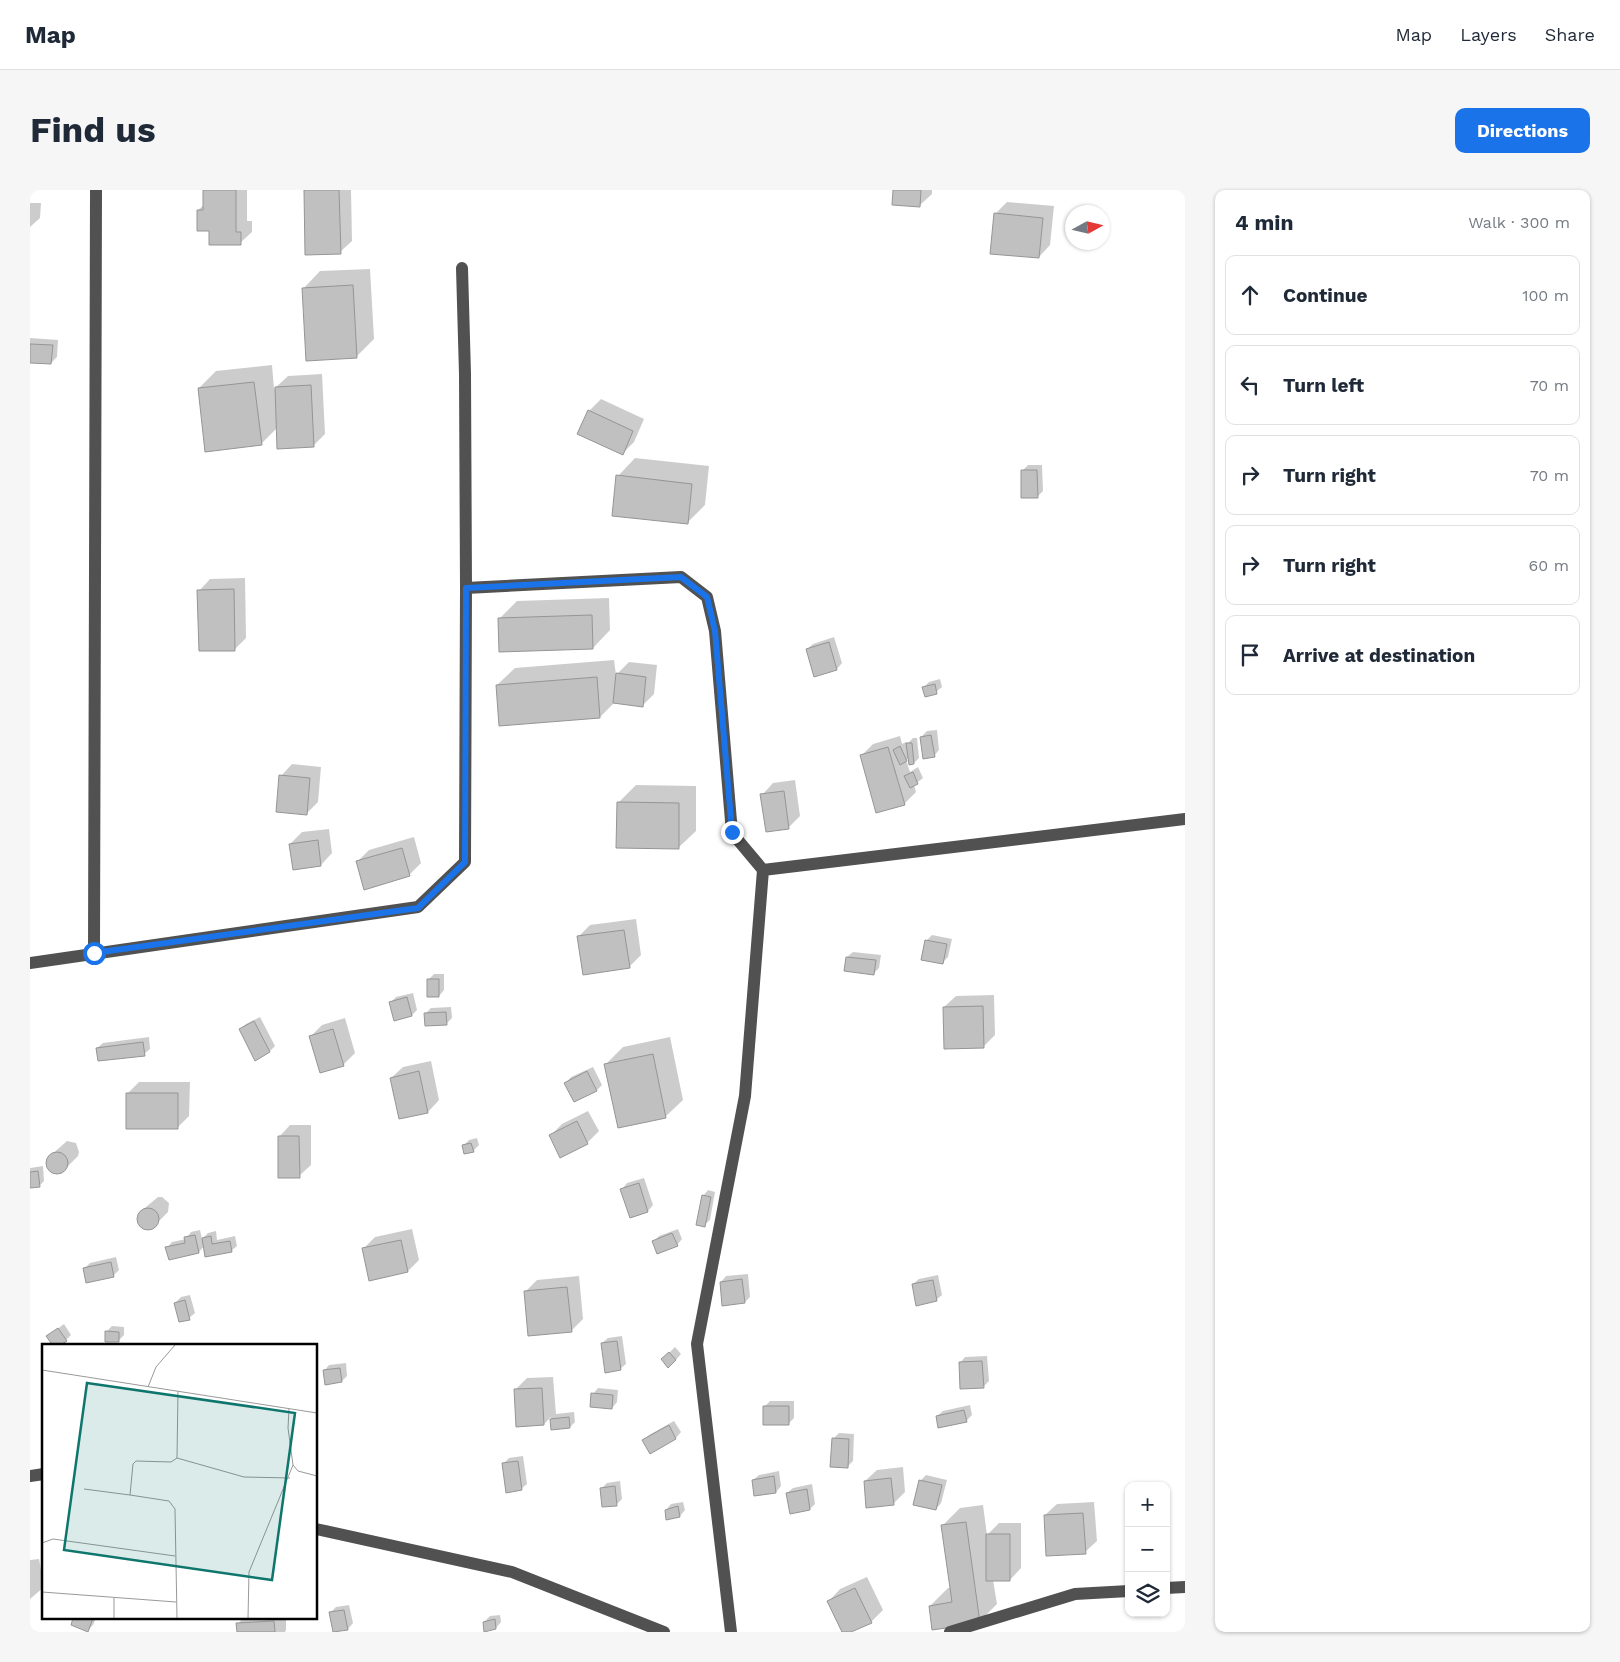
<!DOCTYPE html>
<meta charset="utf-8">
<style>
:root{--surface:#fff;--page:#f6f6f7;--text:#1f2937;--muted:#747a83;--line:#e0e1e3;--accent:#1a73e8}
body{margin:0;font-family:"Work Sans",sans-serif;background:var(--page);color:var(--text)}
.controls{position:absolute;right:15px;bottom:15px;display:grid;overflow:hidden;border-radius:10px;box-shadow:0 1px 4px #0004}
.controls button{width:45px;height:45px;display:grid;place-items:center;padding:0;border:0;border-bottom:1px solid var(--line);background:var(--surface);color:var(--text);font:25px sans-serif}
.compass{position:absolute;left:1035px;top:15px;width:45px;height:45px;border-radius:50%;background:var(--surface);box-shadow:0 1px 4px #0004;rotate:82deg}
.stop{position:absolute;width:15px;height:15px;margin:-11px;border:4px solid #1a73e8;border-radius:50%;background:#fff}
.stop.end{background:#1a73e8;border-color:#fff;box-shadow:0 1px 5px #0008}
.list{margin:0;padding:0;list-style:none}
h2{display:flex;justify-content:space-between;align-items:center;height:65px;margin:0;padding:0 20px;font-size:21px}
h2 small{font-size:16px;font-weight:400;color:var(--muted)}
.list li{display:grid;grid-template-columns:32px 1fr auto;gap:15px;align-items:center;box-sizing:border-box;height:80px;margin:0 10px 10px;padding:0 10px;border:1px solid var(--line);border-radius:10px}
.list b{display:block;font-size:19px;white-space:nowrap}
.list em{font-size:16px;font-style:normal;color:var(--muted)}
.icon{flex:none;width:28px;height:28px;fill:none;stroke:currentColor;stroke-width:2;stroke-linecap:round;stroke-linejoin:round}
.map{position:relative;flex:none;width:1155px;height:1442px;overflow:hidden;border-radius:10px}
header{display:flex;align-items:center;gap:30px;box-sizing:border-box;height:70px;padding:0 25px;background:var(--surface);border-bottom:1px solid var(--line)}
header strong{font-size:24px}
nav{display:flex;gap:28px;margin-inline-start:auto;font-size:18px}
.intro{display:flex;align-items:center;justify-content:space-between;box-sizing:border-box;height:120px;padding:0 30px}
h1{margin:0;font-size:35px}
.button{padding:12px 22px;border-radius:10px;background:var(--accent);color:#fff;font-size:18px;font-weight:700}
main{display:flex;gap:30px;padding:0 30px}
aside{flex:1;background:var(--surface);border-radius:10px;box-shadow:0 1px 4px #0004}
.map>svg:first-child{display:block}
.shadow{fill:#0003}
.building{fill:#c0c0c0;stroke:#959595}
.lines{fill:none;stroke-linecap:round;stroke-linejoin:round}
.minor{stroke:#515151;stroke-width:12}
.route{stroke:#1a73e8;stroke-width:6}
.inset-road{fill:none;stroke:#999;stroke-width:1}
.view{fill:#0f766e;fill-opacity:0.15;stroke:#0f766e;stroke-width:2.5}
.inset-edge{fill:none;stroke:#000;stroke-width:2.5}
</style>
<header>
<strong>Map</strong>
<nav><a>Map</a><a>Layers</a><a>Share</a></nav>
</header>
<div class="intro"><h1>Find us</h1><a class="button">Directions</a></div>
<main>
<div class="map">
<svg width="1155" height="1442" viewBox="0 0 1155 1442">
<rect width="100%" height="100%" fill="#fff"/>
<path class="shadow" d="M175,0H217V31H222V42L210,53L181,40L168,20L174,15Z
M275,0H321L322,51L310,62Z
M864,0H902V4L890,15Z
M977,12L1024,16L1020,55L1009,67L965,24Z
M0,13H11L10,28L0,37Z
M340,79L344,149L326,167L273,99L290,81Z
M0,148L28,150L27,167L21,173L0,171Z
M242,175L244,199L258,186L292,184L295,244L283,256L248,237L231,254L169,198L186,181Z
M571,209L614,229L604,252L593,263L559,221Z
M605,268L679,276L675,315L657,333L588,286Z
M998,275H1012L1013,301L1007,307L992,281Z
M215,388L216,448L205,459L169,401L180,389Z
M579,408L580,440L563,458L469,429L487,411Z
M804,447L812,473L807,479L777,459L783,454Z
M584,470L586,485L599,472L627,475L624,504L613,515L585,512L570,527L467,495L485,478Z
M910,489L912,497L906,502L894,497L899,492Z
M907,540L909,560L904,566L891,547L897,541Z
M870,546L872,554L876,552L877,554L883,548H887L889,568L884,573H880L879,567L876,570L880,582L888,577L893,588L884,595L886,602L874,614L831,566L843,554Z
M262,574L291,577L288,612L276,624L251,586Z
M765,590L770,626L759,637L732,605L743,593Z
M606,595L666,596V641L648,658L588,613Z
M299,639L302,663L291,675L260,654L272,642Z
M384,647L391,673L379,685L327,672L339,660Z
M606,729L611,765L599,777L548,747L560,735Z
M902,745L922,749L918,767L913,772L896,751Z
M823,762L851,765L849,778L844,783L817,767Z
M404,784H414V800L409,806L398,790Z
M383,803L387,820L382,825L360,813L366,807Z
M964,805L965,845L953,857L914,817L926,806Z
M421,817L422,828L416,834L395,824L401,818Z
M230,827L245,856L240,861L210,839L216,834Z
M315,828L325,863L313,875L281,846L292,835Z
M119,847L120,859L114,864L67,858L73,853Z
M640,847L653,910L635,927L576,874L593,857Z
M401,871L409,910L398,922L370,928L361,888L373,877Z
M563,877L572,895L567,900L536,893L541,887Z
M109,892H160L159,926L148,937L97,904Z
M558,921L569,941L557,953L521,945L532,934Z
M260,935H281V975L269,986L249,947Z
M447,948L449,955L443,961L433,956L439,950Z
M37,951L46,953L49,962L48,966L36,978L27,983L23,982L19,978L17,972L20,966Z
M13,976L14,991L9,996L0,997V978Z
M614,988L623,1015L618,1021L601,1026L592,999L597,993Z
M678,1000L685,1002L680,1030L674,1035L673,1006Z
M128,1007H132L139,1013L138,1022L126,1034L118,1039L113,1038L109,1034L108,1028L110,1022Z
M382,1039L389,1070L378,1081L333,1059L345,1047Z
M648,1039L652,1049L647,1055L624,1051L629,1046Z
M170,1040L172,1049L178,1043L186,1041L187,1050L205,1046L207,1056L201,1061L174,1056L169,1062L137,1058L142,1052L156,1049L161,1042Z
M86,1067L89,1080L83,1086L55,1078L60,1073Z
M718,1084L720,1107L715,1112L693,1115L691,1092L696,1086Z
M908,1085L912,1105L906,1110L883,1094L889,1089Z
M549,1086L553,1129L541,1141L496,1101L507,1090Z
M160,1105L165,1123L159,1128L145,1113L151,1107Z
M34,1134L41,1145L36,1150L18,1146Z
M82,1136L94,1137V1145L88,1151L76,1142Z
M592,1146L596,1174L590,1179L572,1153L578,1148Z
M645,1157L651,1164L646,1170L638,1164Z
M957,1166L959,1191L953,1197L930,1173L935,1167Z
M316,1173L317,1186L312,1191L294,1181L299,1175Z
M523,1187L526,1224L544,1222L545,1232L540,1237L522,1239L521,1227L514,1234L485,1200L497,1188Z
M568,1198L588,1200L587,1212L582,1218L563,1204Z
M740,1211H764V1228L759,1233L734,1217Z
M940,1215L942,1225L936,1231L907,1226L913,1221Z
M644,1231L651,1242L646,1248L620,1262L614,1250L619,1245Z
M809,1243L824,1244L823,1271L817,1277L803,1249Z
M493,1266L497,1294L491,1299L473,1274L479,1268Z
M873,1277L875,1302L863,1314L835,1291L847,1280Z
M749,1281L751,1296L746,1302L723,1290L729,1285Z
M896,1285L917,1290L911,1313L906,1319L885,1314L891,1290Z
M590,1291L592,1309L587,1314L572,1298L577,1293Z
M782,1294L785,1314L780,1319L757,1303L763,1298Z
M653,1312L655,1320L650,1326L636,1320L641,1314Z
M1064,1312L1067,1351L1055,1362L1015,1325L1027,1314Z
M953,1315L957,1345L969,1333H991V1378L980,1390H963L967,1414L949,1432L900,1416L918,1398H921L912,1336L930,1318Z
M9,1369L14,1397L0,1409V1370Z
M837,1387L853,1420L841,1432L818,1442H813L799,1411L810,1399Z
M319,1415L323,1433L318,1439L300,1423L306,1417Z
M470,1425L471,1432L466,1438L454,1432L460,1426Z
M45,1428H66L63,1435L57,1441Z
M213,1428H256V1440L255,1442H208V1434Z"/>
<path class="building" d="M173,0H206V42H211V55H179V41H167V20H173Z
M274,0H309L311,64L275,65Z
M863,0H891L890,17L862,15Z
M964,23L1013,28L1009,68L960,64Z
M323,95L327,168L276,171L272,98Z
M0,154L23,155L21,174L0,173Z
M224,192L232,255L175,262L168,198Z
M281,195L284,257L247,259L245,197Z
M558,220L603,241L593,265L547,244Z
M991,280H1007L1008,308H991Z
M586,285L662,294L658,334L582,326Z
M204,399L205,461H169L167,400Z
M562,425L563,459L469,462L468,428Z
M799,452L807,480L784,487L776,459Z
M586,483L616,487L613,517L583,513Z
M567,487L570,528L469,536L466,495Z
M905,494L907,504L895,507L892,497Z
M901,545L905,567L893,569L890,547Z
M876,553H882L884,574L879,575Z
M870,556L877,571L870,575L863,560Z
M858,557L875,615L846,623L830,565Z
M883,582L888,594L880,598L874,586Z
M249,585L280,588L277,625L246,622Z
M754,601L759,639L736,642L730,604Z
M587,612L649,613V659L586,658Z
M288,650L291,676L263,680L259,654Z
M372,658L380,686L334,700L326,671Z
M594,740L600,778L553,785L547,746Z
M895,750L917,754L913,774L891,770Z
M816,767L846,770L844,785L814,781Z
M397,789H409V807H397Z
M377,807L382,826L364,831L359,812Z
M953,816L954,858L914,859L913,817Z
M416,822L417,835L395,836L394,823Z
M224,831L240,862L225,871L209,839Z
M303,839L314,876L290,883L279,846Z
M113,852L115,866L68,871L66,858Z
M623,864L636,928L588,938L574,874Z
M389,881L398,923L369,929L360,888Z
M557,881L567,901L544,912L534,893Z
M96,903H148V939H96Z
M547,931L558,954L530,968L519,945Z
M248,946H269L270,988H248Z
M441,953L444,962L434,964L432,955Z
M16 973a11 11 0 1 1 22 0a11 11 0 1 1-22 0Z
M8,981L10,997L0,998V982Z
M609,993L618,1022L600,1028L590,999Z
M672,1005L681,1007L675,1037L666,1035Z
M107 1029a11 11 0 1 1 22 0a11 11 0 1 1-22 0Z
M642,1043L648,1056L627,1064L622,1051Z
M165,1045L169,1063L139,1070L135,1057L155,1053L154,1047Z
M181,1046L182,1054L200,1051L202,1062L175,1067L172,1048Z
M371,1050L378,1082L339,1091L332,1058Z
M81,1072L84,1087L56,1093L53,1078Z
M712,1089L715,1113L692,1116L690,1092Z
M903,1090L907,1111L886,1116L882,1094Z
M537,1097L542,1142L498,1146L494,1101Z
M155,1110L160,1130L149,1132L144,1113Z
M28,1138L37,1151L29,1156H23L16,1146Z
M75,1141L89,1142V1152H75Z
M587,1151L591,1180L575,1183L571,1153Z
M639,1162L646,1170L638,1178L631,1169Z
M952,1171L954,1198L930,1199L929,1172Z
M310,1178L312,1192L295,1195L293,1180Z
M512,1198L514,1235L486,1237L484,1199Z
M561,1203L583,1205L582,1219L560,1217Z
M733,1216H759V1235H733Z
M934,1220L937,1232L908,1238L906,1226Z
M539,1227L540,1238L521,1240L520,1229Z
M639,1235L646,1249L620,1264L612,1250Z
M802,1248L819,1249L818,1278L800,1277Z
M488,1271L492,1300L476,1303L472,1273Z
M744,1286L746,1303L724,1306L722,1290Z
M861,1288L864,1315L836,1318L834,1291Z
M889,1290L912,1295L906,1320L883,1315Z
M585,1296L587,1316L572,1317L570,1298Z
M777,1299L780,1320L760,1324L756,1303Z
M648,1316L650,1327L636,1330L635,1320Z
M1053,1323L1056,1364L1016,1366L1014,1325Z
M936,1332L950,1433L902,1440L899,1416L922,1412L911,1335Z
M956,1344H980V1391H956Z
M825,1398L842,1433L821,1442H812L797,1411Z
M314,1420L318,1440L303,1442L299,1422Z
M43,1428H63L58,1442L41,1435Z
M465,1429L466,1439L454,1442L453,1432Z
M244,1431L245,1442H207L206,1433Z"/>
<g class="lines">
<path class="minor" d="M432,78L435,184L436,398
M64,763L66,0
M0,773L388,717L435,672L436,398L651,387L677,407L685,441L702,643L733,680L1155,629
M0,1286L14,1284
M286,1339L482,1382L634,1442
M1136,1398L1155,1397
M701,1442L667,1154L715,906L733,680
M920,1442L1045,1404L1099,1401"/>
</g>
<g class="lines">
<path class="route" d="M64,763L388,718L435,672L436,398L651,387L677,407L685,441L702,642"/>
</g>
<g transform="translate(12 1154)">
<rect width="275" height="275" fill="#fff"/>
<path class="inset-road" d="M0,26L275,69M106,43L114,23L133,1M135,114L202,133L248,134M251,121L256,127L275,132M42,145L88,151M0,199L11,195L133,212M0,248L134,258M72,254V274M135,274L133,165L127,157L88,151L91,120L94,117L129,118L135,114L136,47M206,274L207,228L251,121L246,84L247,65M275,274V246"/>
<path class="view" d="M45,39L253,69L230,236L22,206Z"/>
<rect width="275" height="275" class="inset-edge"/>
</g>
</svg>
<div class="controls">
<button>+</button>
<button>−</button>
<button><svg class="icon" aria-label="layers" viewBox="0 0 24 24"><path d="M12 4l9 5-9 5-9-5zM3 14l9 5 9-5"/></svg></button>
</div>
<svg class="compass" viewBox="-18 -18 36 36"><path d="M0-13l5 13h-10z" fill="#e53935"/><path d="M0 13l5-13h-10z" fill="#747a83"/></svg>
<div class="stop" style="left:64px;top:763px"></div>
<div class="stop end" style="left:702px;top:642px"></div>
</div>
<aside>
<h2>4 min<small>Walk · 300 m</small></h2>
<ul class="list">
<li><svg class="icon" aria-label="ahead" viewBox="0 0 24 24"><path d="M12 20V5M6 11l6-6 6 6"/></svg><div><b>Continue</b></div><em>100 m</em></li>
<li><svg class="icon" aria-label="left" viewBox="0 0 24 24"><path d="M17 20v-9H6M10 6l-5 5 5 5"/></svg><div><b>Turn left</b></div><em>70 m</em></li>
<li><svg class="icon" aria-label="right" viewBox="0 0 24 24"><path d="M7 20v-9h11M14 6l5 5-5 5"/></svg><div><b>Turn right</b></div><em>70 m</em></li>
<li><svg class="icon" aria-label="right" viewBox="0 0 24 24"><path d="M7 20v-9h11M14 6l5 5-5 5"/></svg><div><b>Turn right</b></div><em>60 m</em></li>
<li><svg class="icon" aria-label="arrive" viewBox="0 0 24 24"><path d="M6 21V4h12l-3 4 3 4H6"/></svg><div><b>Arrive at destination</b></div></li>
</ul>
</aside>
</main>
